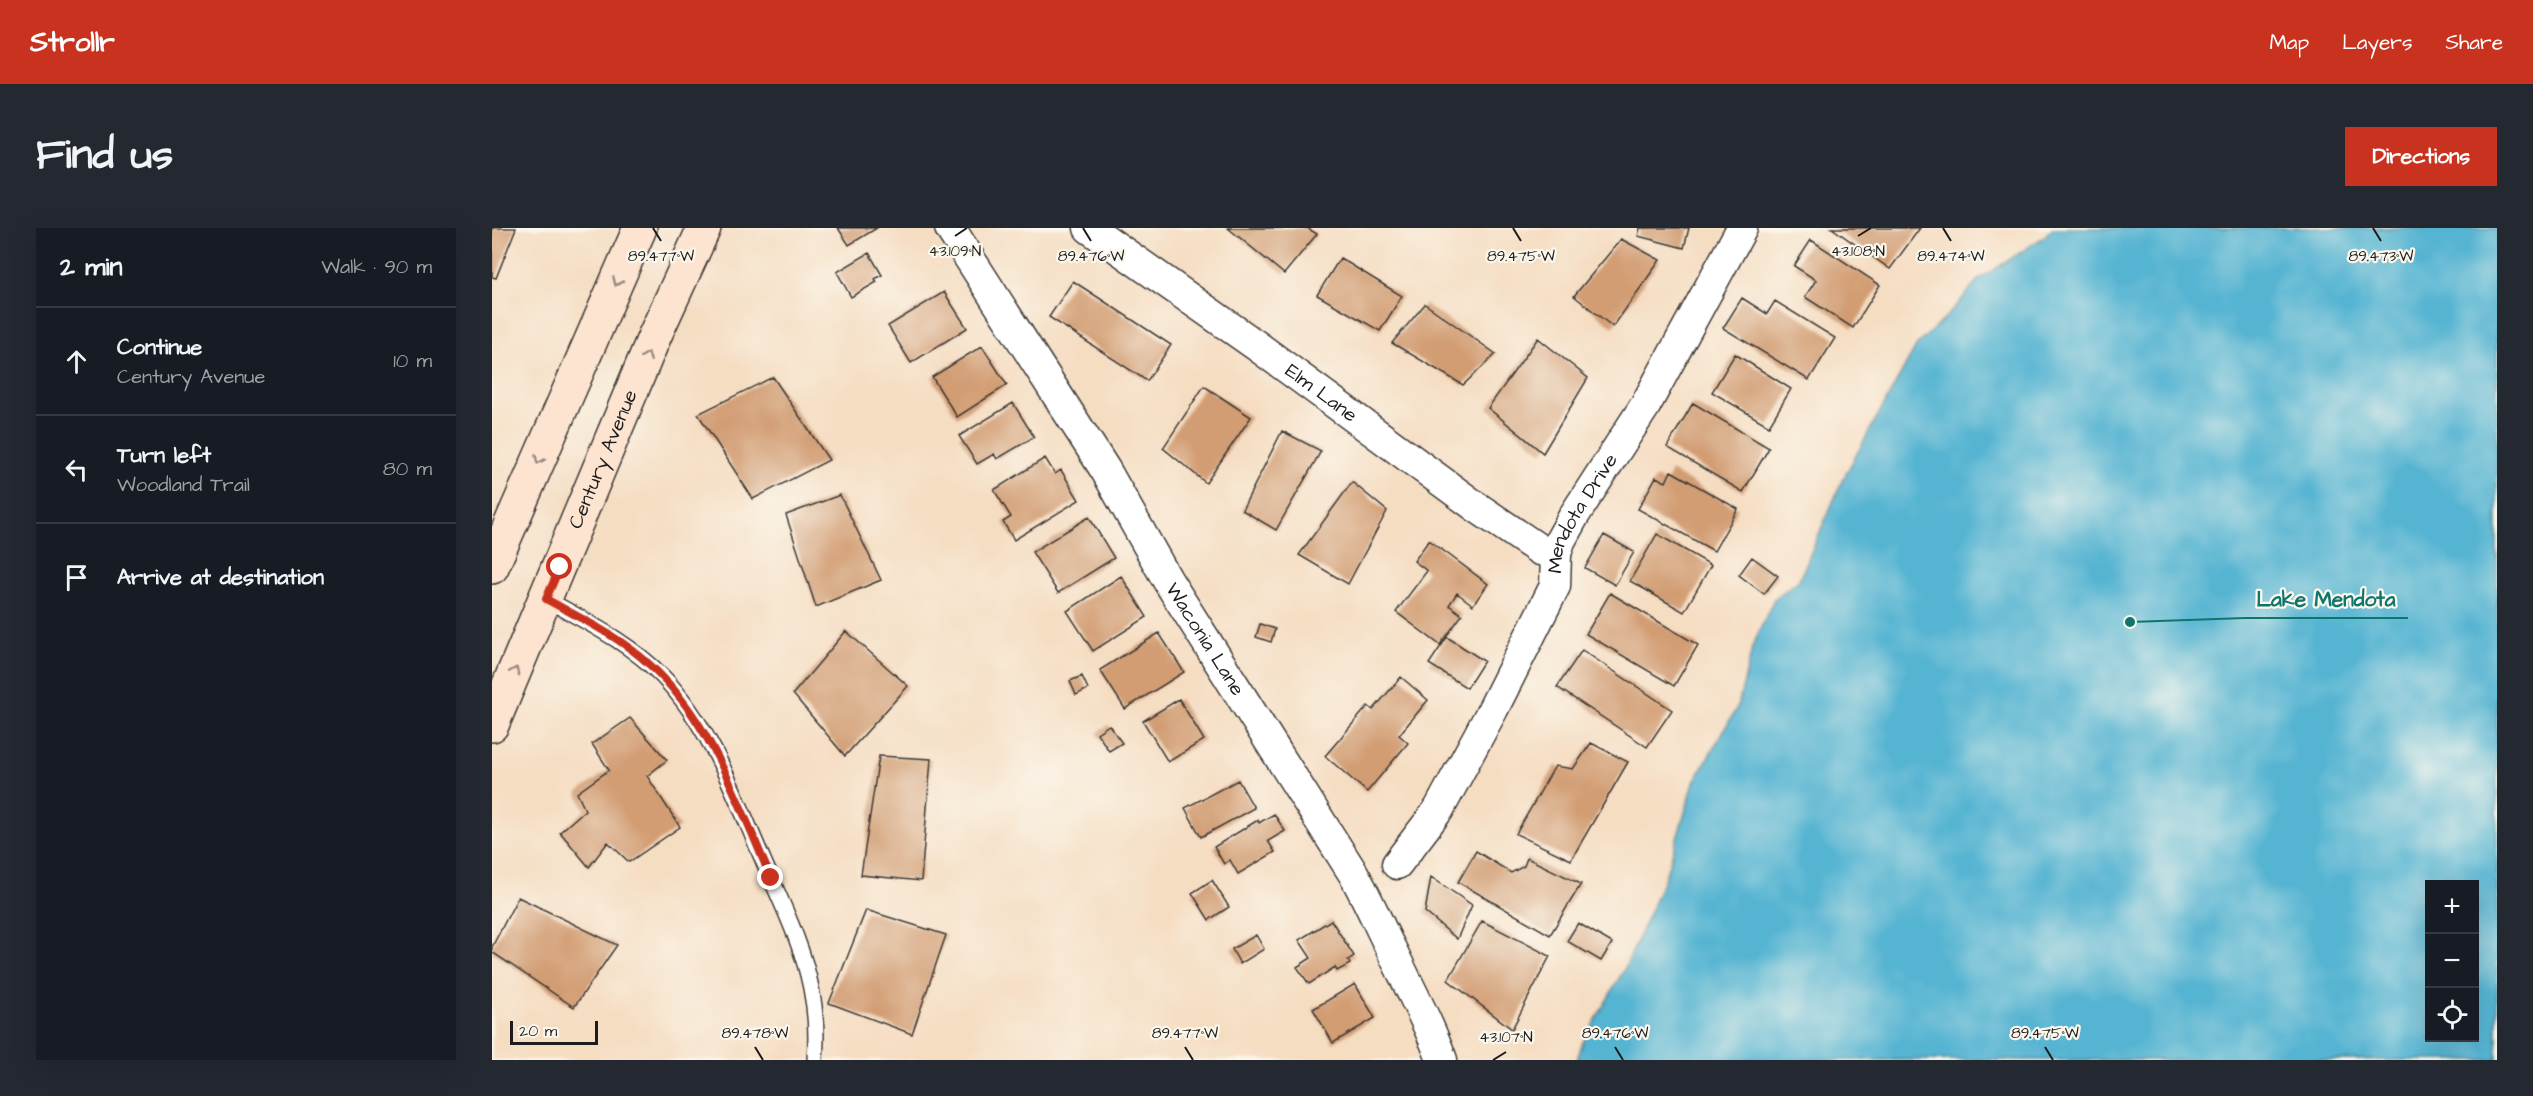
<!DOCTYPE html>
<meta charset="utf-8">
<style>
:root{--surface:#171b24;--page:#242831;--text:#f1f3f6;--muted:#9ea1a6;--line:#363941;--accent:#c8321e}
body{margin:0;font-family:"Architects Daughter",sans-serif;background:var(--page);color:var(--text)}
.controls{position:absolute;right:18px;bottom:18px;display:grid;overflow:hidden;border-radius:0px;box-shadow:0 6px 24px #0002}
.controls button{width:54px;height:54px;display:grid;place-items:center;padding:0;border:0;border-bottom:2px solid var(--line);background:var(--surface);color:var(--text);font:30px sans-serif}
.scale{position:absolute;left:18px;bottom:15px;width:88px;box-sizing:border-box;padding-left:6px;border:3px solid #1c1c1c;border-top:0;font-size:16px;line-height:21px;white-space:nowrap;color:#1c1c1c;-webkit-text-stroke:4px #fbf7ec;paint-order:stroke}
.stop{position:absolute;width:18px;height:18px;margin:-14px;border:4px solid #c8321e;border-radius:50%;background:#fff}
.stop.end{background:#c8321e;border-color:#fff;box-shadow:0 2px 6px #0008}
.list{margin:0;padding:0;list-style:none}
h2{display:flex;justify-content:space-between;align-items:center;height:78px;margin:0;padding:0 24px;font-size:26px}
h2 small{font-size:20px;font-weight:400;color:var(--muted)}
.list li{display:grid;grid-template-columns:39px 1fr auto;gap:18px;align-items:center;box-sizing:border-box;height:108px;padding:0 24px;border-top:2px solid var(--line)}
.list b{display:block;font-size:22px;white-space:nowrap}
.list p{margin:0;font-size:20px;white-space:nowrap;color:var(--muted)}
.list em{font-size:20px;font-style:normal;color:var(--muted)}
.icon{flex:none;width:33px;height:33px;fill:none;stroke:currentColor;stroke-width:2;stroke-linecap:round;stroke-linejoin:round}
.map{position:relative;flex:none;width:2005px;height:832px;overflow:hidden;border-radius:0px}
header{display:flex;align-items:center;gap:36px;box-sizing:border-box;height:84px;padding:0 30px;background:var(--accent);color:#fff}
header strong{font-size:28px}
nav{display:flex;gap:33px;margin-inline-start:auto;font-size:21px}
.intro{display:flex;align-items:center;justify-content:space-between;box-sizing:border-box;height:144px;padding:0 36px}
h1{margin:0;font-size:42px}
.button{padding:15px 27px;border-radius:0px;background:var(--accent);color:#fff;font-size:21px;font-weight:700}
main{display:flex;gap:36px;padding:0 36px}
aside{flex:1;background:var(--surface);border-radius:0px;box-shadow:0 6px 24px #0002}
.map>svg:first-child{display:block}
.water{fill:#54b4d2;stroke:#386877;stroke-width:1.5;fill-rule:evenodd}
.building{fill:#d29d73}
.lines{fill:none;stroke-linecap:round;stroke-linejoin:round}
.lane-casing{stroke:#3d3935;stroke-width:18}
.street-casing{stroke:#3d3935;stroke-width:33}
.secondary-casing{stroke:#3d3935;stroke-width:36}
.lane{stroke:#fff;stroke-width:15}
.street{stroke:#fff;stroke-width:30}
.secondary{stroke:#fde4d1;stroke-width:33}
.oneway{stroke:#988a80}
.route{stroke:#c8321e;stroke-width:8}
.ticks{fill:none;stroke:#1c1c1c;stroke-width:2}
.labels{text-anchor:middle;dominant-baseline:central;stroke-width:4.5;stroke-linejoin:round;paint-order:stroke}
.street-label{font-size:20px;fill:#1c1c1c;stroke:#fbf7ec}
.ticks-label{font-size:15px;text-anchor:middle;fill:#1c1c1c;stroke:#fbf7ec;stroke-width:4.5;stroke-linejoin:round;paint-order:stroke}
.leader{fill:none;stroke:#0f766e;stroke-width:2}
.callout-dot{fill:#0f766e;stroke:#fbf7ec;stroke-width:2}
.callout-label{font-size:21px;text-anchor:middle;font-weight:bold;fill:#0f766e;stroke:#fbf7ec;stroke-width:4.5;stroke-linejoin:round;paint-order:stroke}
</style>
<header>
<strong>Strollr</strong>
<nav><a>Map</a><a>Layers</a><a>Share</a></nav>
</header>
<div class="intro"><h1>Find us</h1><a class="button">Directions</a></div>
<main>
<aside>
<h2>2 min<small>Walk · 90 m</small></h2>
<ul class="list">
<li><svg class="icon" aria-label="ahead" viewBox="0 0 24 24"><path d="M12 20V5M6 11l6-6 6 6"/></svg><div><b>Continue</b><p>Century Avenue</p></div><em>10 m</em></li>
<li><svg class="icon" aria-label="left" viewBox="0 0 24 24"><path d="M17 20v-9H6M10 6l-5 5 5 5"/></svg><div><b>Turn left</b><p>Woodland Trail</p></div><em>80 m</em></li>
<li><svg class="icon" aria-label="arrive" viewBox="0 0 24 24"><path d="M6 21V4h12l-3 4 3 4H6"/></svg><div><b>Arrive at destination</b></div></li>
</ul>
</aside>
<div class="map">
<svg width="2005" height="832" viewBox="0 0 2005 832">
<rect width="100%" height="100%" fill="#fbf7ec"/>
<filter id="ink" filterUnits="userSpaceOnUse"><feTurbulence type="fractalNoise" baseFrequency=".0167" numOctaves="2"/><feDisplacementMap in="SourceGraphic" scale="12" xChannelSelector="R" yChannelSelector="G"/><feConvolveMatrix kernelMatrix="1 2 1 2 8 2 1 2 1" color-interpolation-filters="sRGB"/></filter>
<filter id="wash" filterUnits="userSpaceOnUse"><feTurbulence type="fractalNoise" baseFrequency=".008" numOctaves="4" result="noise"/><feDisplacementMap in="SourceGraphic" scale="24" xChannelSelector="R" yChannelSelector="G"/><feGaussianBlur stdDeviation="1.35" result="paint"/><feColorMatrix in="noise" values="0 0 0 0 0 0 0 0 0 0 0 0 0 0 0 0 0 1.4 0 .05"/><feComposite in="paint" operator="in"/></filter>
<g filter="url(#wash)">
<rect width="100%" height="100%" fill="#f5ddc2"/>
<path class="water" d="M1560,0H2005V832H1085L1090,816L1134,738L1173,649L1203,552L1246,478L1261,417L1282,371L1307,352L1351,251L1425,117L1461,82L1486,52L1552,9ZM1938,656H1982V810H1938Z"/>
<g id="blocks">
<path class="building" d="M0,0H24L4,50L0,49Z
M346,0H385L357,17Z
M736,0H815L825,6L792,46Z
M1148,0H1197L1192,20L1146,8Z
M1340,0H1428L1398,41Z
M1129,11L1168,32L1121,99L1082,68Z
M1319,12L1388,57L1361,100L1313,69L1324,52L1302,38Z
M377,25L390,47L383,51L385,54L359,69L345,44Z
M848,30L910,68L888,103L825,67Z
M581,53L679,117L655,153L557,89Z
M452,64L475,100L419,135L396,98Z
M1250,70L1275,86L1283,73L1343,110L1317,152L1231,100Z
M933,76L1004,126L971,157L900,115Z
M1046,110L1096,150L1051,225L996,180Z
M490,118L515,157L465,189L440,149Z
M1243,126L1299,161L1277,198L1220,164Z
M281,149L337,232L261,271L206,186Z
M712,158L759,189L714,255L671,220Z
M521,175L542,209L505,231L502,226L485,236L467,208Z
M1201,175L1277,220L1251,264L1175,219Z
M790,203L829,223L784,302L750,282Z
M553,230L563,246L569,242L587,272L522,312L511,294L519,289L502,262Z
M1179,243L1246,281L1222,323L1146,281L1164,249L1174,254Z
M860,254L895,283L856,356L807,327Z
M348,267L389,352L324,379L294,287Z
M597,289L622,330L566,365L540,324Z
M1165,306L1219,337L1192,384L1138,353Z
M1112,307L1142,324L1123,357L1093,340Z
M937,312L996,356L981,377L965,365L957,377L970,387L948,417L904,384L935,343L922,333Z
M1260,329L1286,348L1272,366L1247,347Z
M629,348L655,389L601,423L575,383Z
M1118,365L1206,417L1182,458L1094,406Z
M768,396L783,401L779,414L764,409Z
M354,403L416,458L353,528L301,466Z
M667,405L692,444L633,481L608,442Z
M955,409L992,433L975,460L937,436Z
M1090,422L1180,482L1155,519L1065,459Z
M590,448L596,461L584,467L578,453Z
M909,449L936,472L907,507L916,515L875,564L833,528L876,478L881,482Z
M687,471L712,512L676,534L651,493Z
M138,490L175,532L155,548L188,599L137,634L116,614L97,639L68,604L93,582L85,565L117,542L100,516Z
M617,497L630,515L617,523L605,505Z
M1099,515L1136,534L1079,632L1024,606L1063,538L1081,541Z
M387,528L439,531L429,653L369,647Z
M746,552L762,580L709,609L693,580Z
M782,586L793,603L776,613L783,624L746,646L738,632L732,636L722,619L766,592L767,595Z
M984,623L1019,645L1032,638L1035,630L1089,656L1058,707L966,654Z
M939,649L980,677L965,711L933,684Z
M720,652L737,679L717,692L700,665Z
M26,669L125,717L82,779L0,724V719Z
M374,682L454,707L420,806L337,775Z
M839,692L862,728L856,732L858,736L845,743L843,739L817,756L805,739L819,730L807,712Z
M990,693L1058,728L1020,801L956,752Z
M1086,695L1120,715L1109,733L1075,713Z
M764,707L772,721L748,736L740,721Z
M863,756L883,790L841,815L821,781Z"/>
</g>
</g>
<g filter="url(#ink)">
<use href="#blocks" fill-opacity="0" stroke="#3d3935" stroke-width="1.5"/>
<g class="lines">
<defs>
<path id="lane" d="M54,371C95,394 138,415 171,449C219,499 244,570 271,632C289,674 310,715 319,760C324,784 325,808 323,832"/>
<g id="street">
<path id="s1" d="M458,0L614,243L676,353L861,645C876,671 887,698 901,725C918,761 937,795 950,832"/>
<path id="s2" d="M597,0L765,118L983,278L1048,322L1064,326"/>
<path id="s3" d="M905,636L947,581L1001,481L1063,358L1064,326L1068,313L1083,286L1153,178L1250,0"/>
</g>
<g id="secondary">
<path d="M0,339L148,0"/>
<path id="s4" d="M0,497L163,107L212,0"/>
</g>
</defs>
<use href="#lane" class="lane-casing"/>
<use href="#street" class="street-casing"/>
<use href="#secondary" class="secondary-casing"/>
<use href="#lane" class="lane"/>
<use href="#street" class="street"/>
<use href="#secondary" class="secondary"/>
</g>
<defs><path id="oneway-chevron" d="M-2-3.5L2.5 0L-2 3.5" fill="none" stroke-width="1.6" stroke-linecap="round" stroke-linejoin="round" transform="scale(1.5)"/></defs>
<g class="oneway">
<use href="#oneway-chevron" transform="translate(125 54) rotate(114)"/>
<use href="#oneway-chevron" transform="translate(155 128) rotate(-68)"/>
<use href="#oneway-chevron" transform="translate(47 232) rotate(114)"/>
<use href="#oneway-chevron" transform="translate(23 443) rotate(-67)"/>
</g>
</g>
<g class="lines" filter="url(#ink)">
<path class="route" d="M68,339L54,371C90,391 128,409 158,437C219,492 247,577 279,650"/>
</g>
<path class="ticks" d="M161,0L169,13M591,0L599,13M1021,0L1029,13M1451,0L1459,13M1881,0L1889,13M463,8L475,0M1366,8L1379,0M263,819L271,832M693,819L701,832M1123,819L1131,832M1553,819L1561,832M1001,832L1014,824"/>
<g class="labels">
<g class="street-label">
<text stroke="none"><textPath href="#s2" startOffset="285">Elm Lane</textPath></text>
<text stroke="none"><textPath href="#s4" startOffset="288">Century Avenue</textPath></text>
<text stroke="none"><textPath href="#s3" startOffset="400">Mendota Drive</textPath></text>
<text stroke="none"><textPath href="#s1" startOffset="484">Waconia Lane</textPath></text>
</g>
</g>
<g class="ticks-label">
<text x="463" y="28">43.109°N</text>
<text x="1366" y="28">43.108°N</text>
<text x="169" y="33">89.477°W</text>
<text x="599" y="33">89.476°W</text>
<text x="1029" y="33">89.475°W</text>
<text x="1459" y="33">89.474°W</text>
<text x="1889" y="33">89.473°W</text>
<text x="263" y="810">89.478°W</text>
<text x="693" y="810">89.477°W</text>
<text x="1123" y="810">89.476°W</text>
<text x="1553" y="810">89.475°W</text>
<text x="1014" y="814">43.107°N</text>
</g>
<path class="leader" d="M1638 394L1753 390H1916"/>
<circle class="callout-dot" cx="1638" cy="394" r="6"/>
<g class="callout-label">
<text x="1834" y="378">Lake Mendota</text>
</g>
</svg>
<div class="controls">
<button>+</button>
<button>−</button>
<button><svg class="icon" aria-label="locate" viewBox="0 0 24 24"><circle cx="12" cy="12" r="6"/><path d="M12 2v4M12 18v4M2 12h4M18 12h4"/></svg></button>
</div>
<div class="scale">20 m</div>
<div class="stop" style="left:68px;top:339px"></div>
<div class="stop end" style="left:279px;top:650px"></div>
</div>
</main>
